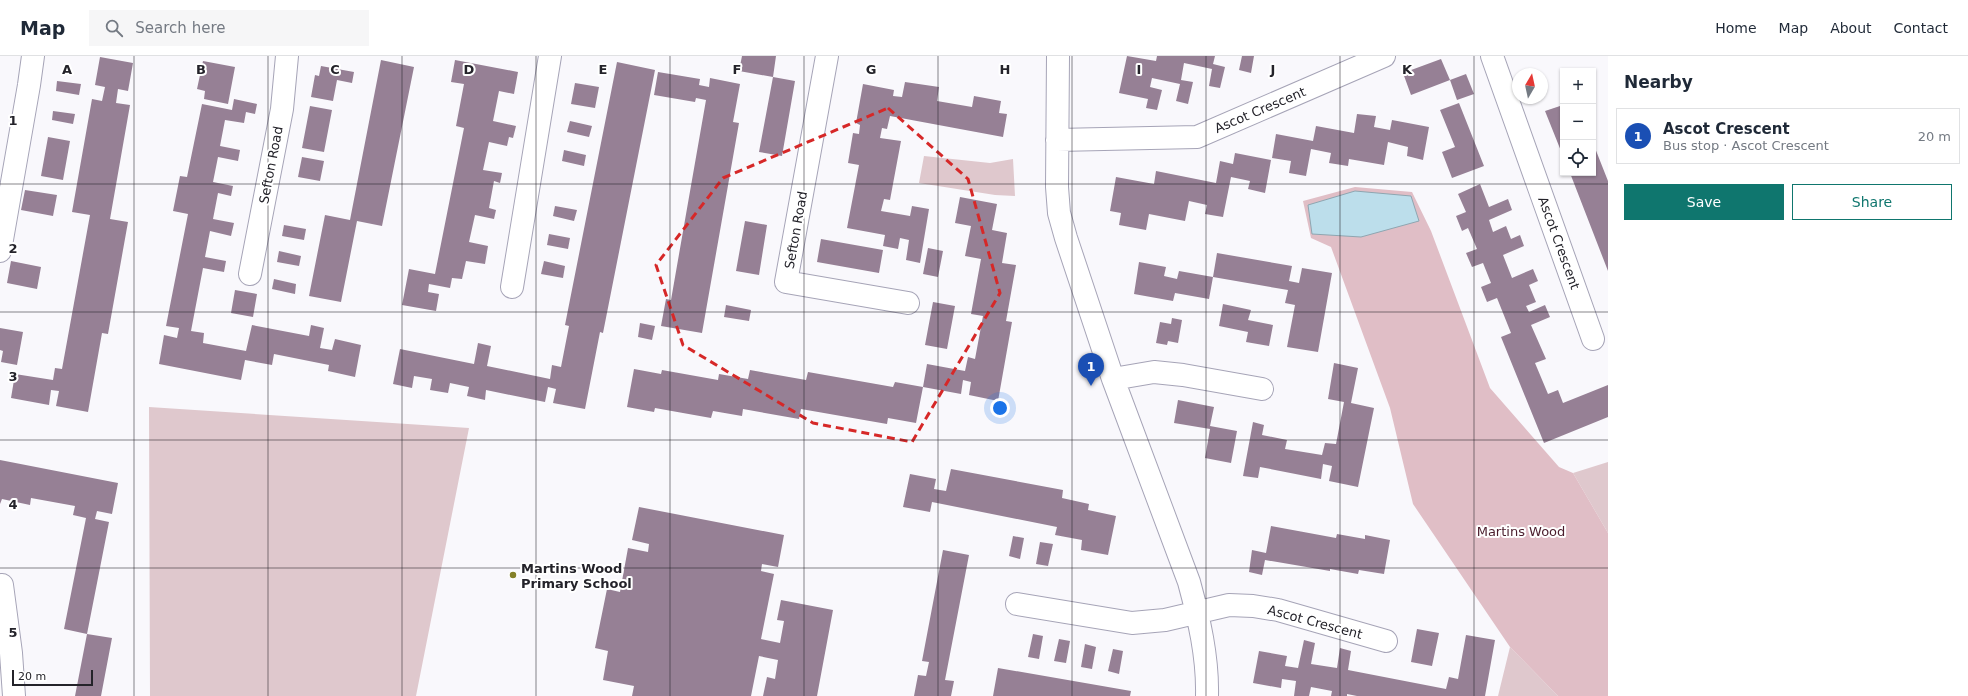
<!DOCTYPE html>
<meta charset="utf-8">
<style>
:root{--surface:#fff;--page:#f6f6f7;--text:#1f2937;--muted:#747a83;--line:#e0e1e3;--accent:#0f766e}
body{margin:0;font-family:"DejaVu Sans",sans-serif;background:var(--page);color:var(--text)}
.controls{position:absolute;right:12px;top:12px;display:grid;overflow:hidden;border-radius:0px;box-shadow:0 1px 3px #0004}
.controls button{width:36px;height:36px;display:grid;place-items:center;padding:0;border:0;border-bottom:1px solid var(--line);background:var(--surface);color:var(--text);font:20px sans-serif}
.compass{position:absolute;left:1512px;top:12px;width:36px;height:36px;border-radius:50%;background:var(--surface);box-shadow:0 1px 3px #0004;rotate:9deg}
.scale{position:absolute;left:12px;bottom:10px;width:81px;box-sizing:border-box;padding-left:4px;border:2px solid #24232a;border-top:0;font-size:11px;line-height:14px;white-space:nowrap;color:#24232a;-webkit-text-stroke:3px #fff;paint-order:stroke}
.you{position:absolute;left:1000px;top:352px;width:14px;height:14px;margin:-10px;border:3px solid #fff;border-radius:50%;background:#1a73e8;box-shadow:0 0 0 6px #1a73e833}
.badge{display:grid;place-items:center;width:26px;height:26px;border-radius:50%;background:var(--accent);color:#fff;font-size:13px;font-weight:700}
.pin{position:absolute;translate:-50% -33px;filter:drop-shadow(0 1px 2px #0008)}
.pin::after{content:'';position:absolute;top:21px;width:14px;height:12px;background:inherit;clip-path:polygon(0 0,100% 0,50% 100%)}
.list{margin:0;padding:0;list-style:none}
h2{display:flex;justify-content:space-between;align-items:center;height:52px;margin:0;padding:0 16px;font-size:17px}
h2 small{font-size:13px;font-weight:400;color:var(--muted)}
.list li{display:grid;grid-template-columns:26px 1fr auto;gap:12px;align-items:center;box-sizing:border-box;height:56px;margin:0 8px 8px;padding:0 8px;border:1px solid var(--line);border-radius:0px}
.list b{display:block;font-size:15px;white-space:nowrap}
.list p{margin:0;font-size:13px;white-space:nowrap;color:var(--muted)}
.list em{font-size:13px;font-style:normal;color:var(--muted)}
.actions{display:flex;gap:8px;padding:12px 16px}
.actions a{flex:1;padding:9px 0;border:1px solid var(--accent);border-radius:0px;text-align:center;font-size:14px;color:var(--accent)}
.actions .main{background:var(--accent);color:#fff}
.icon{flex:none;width:22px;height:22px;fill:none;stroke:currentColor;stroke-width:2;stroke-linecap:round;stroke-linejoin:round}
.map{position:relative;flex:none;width:1608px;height:640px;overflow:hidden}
header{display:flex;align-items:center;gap:24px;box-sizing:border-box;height:56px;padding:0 20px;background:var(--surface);border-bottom:1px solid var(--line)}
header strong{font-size:19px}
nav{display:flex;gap:22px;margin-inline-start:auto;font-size:14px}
.search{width:280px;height:36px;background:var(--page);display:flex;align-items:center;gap:10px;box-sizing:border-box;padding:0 14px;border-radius:0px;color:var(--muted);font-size:15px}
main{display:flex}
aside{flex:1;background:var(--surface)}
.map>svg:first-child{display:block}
.green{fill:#dfc8cd}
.forest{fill:#e0bec6}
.water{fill:#bcdeeb;stroke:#8ea6b1}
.building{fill:#968095}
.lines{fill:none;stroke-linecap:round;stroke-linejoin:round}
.minor-casing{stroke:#a6a4b7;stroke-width:24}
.minor{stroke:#fff;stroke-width:22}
.marked{fill:none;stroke:#d62828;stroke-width:3;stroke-dasharray:8 5;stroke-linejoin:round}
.grid{fill:none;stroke:#24232a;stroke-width:1;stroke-opacity:0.55}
.poi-dot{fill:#848028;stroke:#fff;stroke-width:1.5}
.labels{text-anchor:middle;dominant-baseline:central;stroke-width:4;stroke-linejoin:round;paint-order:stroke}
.street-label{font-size:13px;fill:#24232a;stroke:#fff}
.park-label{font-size:13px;fill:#4a1d2c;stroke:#fff}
.poi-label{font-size:13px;font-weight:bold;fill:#24232a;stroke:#fff;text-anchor:start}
.grid-label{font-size:13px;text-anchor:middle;font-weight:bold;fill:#24232a;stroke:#fff;stroke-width:4;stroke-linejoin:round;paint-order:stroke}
</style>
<header>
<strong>Map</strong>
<div class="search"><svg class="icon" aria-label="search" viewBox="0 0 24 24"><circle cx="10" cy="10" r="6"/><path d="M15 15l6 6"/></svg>Search here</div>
<nav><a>Home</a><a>Map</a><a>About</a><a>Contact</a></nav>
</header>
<main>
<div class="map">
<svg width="1608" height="640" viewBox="0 0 1608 640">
<rect width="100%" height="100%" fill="#f9f8fc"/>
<path class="green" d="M924,100L990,107L1013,103L1015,140L995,139L919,127Z
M149,351L469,372L416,640H150Z
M1608,406V477L1573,417Z
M1510,591L1558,640H1498Z"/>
<path class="forest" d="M1355,131L1412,136L1431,175L1490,332L1559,411L1573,417L1608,477V640H1558L1510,591L1413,448L1390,352L1331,191L1311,182L1303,145Z"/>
<path class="water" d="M1355,135L1411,140L1419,165L1361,181L1312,178L1308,149Z"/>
<path class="building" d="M742,0H776L773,21L739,15Z
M1127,0L1156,5L1157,0H1215L1213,8L1225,11L1220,32L1209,30L1212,13L1184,7L1181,24L1193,26L1188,48L1176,45L1180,28L1152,22L1150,31L1162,34L1157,54L1146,52L1148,43L1119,37Z
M1242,0H1254L1251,17L1239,14Z
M100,1L133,7L128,35L118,33L116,47L130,49L110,163L128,166L108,278L102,277L88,356L56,350L59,335L51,334L49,349L11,342L15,318L53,324L55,312L62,313L90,159L72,156L92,43L102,45L105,31L95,29Z
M1441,3L1450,24L1466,18L1474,38L1457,44L1450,24L1411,39L1403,17Z
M381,4L414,11L382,170L357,165L341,246L309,240L325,159L350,164Z
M455,4L518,16L514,38L499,35L493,65L516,70L513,82L509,81L507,90L489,86L483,114L502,117L500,127L494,125L489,152L496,154L494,163L475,159L469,186L488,190L485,208L466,205L462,223L452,222L450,232L429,228L428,236L439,238L436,255L402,249L409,213L435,218L464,72L456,70L464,28L451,26Z
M203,5L235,11L228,48L204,43L205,35L197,33Z
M617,6L655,14L603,277L600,276L585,353L553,347L556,333L548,331L545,346L486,334L485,344L467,340L469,331L450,327L448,337L430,334L432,323L414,320L412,332L393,328L400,293L474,308L478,287L491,290L487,310L550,323L552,309L561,311L569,270L565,269Z
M321,10L354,16L352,27L337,24L333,45L311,41L315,19L319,20Z
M658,16L700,23L699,29L709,31L710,22L740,28L733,66L739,67L702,277L661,270L666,243L671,244L706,44L696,42L695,46L654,39Z
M773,21L795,25L782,100L759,96Z
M57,25L81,28L79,39L56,35Z
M905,26L939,31L937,45L972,51L974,40L1001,45L999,57L1007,58L1003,81L890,60L887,73L882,72L880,82L901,85L890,144L884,143L881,155L910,160L912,150L929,153L920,207L906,204L909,184L900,182L898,193L883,190L885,179L847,172L859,109L848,107L853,77L859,78L860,69L856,67L863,28L894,34L893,40L902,41Z
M575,27L599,31L595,52L571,48Z
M234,43L257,48L255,58L246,56L244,67L225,64L220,90L240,94L238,105L218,101L213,126L233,130L231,140L218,137L213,163L234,167L231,180L210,175L205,201L226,205L224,216L203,212L191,275L204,277L203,287L246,295L252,269L309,280L311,269L324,272L320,292L332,294L335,283L361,289L355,321L328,315L329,309L274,298L272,309L245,304L241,324L159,308L164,279L177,282L179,272L166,270L188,158L173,155L180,120L187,121L202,48L232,54Z
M1459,47L1484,110L1452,122L1442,96L1455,91L1440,54Z
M1563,49V100L1545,55Z
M310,50L332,54L324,96L302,92Z
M53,55L75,58L73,68L52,64Z
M1357,58L1376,60L1374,71L1390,74L1392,64L1429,71L1423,104L1407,100L1408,91L1388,86L1384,109L1349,103L1348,110L1329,107L1331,97L1311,93L1306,120L1289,117L1291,105L1272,102L1276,78L1313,85L1316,70L1354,77Z
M570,65L592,70L589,81L567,76Z
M48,81L70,85L63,124L41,120Z
M1593,87L1608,125V215L1570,117H1593Z
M564,94L586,99L584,110L562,105Z
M1235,97L1271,104L1265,137L1248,133L1250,125L1231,121L1223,161L1205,158L1207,149L1189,145L1185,165L1149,158L1146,174L1119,169L1121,157L1110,155L1116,121L1154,128L1156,115L1216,127L1220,105L1233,108Z
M302,101L324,105L320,125L298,121Z
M1480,128L1489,151L1508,143L1512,154L1489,164L1493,176L1506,170L1511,183L1520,179L1524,190L1503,199L1512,222L1533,213L1538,225L1529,229L1536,246L1526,250L1529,256L1545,249L1550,261L1531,269L1546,303L1535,307L1548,338L1558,334L1563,347L1608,329V361L1544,387L1501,281L1511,277L1497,242L1487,246L1481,231L1491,227L1483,207L1472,211L1466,197L1477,193L1468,172L1462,175L1456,160L1466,156L1458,138Z
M25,134L57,139L53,160L21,154Z
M960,141L997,148L992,174L1007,177L1002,207L1016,209L1006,265L1012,266L998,345L969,339L971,326L963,324L961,338L923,331L916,367L888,362L887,368L801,353L799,363L743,353L742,360L713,355L711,362L655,352L654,356L627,351L634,313L661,318L662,314L718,324L719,318L748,323L750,314L806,324L808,316L893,331L895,326L923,331L927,308L965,315L968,301L975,303L983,260L971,258L981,203L965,200L971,170L955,167Z
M555,150L577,154L574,165L553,160Z
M745,165L767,169L759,219L736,215Z
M284,169L306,173L304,184L282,180Z
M549,178L570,182L568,193L547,189Z
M821,183L883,194L879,217L817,206Z
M928,192L943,195L938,221L923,218Z
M279,195L301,200L299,210L277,206Z
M1217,197L1292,210L1289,225L1299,227L1302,212L1332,217L1318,296L1287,291L1295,249L1285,247L1288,234L1213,221Z
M11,205L41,211L37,233L7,227Z
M544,205L565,210L563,222L541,218Z
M1139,206L1166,211L1164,220L1177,223L1179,215L1213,221L1209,243L1175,237L1173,245L1134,238Z
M274,223L296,228L295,238L272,233Z
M235,234L257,238L253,261L231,257Z
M933,246L955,250L947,293L925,289Z
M1223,248L1251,254L1248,264L1273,269L1269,290L1246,286L1248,276L1219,270Z
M726,249L751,254L749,265L724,261Z
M1172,262L1182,264L1178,287L1168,285L1167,289L1156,287L1160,266L1171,268Z
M640,267L655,270L652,284L638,281Z
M0,272L23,276L17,309L1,306L3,295L0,294Z
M1334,307L1358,312L1351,347L1374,352L1358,431L1329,425L1332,410L1323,408L1321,423L1260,411L1258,422L1243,420L1253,366L1264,369L1262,379L1287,384L1285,393L1322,399L1325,387L1336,388L1344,346L1328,343Z
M1178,344L1214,351L1210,370L1237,375L1231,407L1205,402L1210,373L1174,367Z
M0,404L118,427L112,458L97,455L95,463L109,466L87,578L64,573L86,462L73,459L75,450L31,442L30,449L2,443L0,448Z
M951,413L1063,434L1062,442L1089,448L1088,454L1116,460L1108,499L1081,494L1082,484L1055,479L1057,471L932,446L930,456L903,451L910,418L936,423L934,433L946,435Z
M639,451L784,479L778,511L762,508L761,515L774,518L761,583L780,587L784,565L777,564L781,544L833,554L817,640H763L767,621L775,623L778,604L759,600L751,640H632L634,630L603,624L608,595L595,592L607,533L620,536L628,492L648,496L649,488L632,484Z
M1271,470L1336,482L1337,478L1365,483V479L1390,484L1384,518L1359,514L1358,518L1330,513V515L1265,504L1262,519L1249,516L1252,494L1266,497Z
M1013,480L1024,482L1020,503L1009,500Z
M1040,486L1053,488L1048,510L1036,508Z
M943,494L969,499L945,624L954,625L951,640H914L918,619L926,620L929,606L922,605Z
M1417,573L1439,577L1432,610L1411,606Z
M87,578L112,582L101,640H75Z
M1033,578L1043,580L1039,603L1028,601Z
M1466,579L1495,584L1485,640H1357L1347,638V640H1331L1332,635L1311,631L1309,640H1294L1296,625L1282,623L1281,632L1253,627L1259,595L1287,600L1285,610L1298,612L1304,584L1315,587L1311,608L1337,612L1340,592L1351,595L1348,614L1446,633L1449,621L1458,623Z
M1059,583L1070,585L1066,607L1054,605Z
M1085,588L1096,591L1092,613L1081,611Z
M1113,593L1123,595L1119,618L1108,615Z
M998,612L1131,635L1130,640H993Z"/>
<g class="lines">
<defs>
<path id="minor" d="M827,0L786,226L908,247
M1058,0L1057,131L1059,157L1066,182L1113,323L1189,526C1199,563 1208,601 1207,640
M1492,0L1593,283
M1057,84L1197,81L1384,0
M0,195L29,29L33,0
M250,218L282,53L287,0
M512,231L550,0
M1113,323L1154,316L1183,319L1262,333
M2,529L11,597L14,640
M1017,548L1132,567L1165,564L1229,549L1253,550L1278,554L1386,585"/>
</defs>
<use href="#minor" class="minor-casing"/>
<use href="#minor" class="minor"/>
</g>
<path class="marked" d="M888,52L968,123L1000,237L912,386L813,367L683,289L656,209L723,122Z"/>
<path class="grid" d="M134,0V640M268,0V640M402,0V640M536,0V640M670,0V640M804,0V640M938,0V640M1072,0V640M1206,0V640M1340,0V640M1474,0V640M0,128H1608M0,256H1608M0,384H1608M0,512H1608"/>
<circle class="poi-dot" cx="513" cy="519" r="4"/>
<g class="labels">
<g class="street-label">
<text transform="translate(1260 54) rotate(-23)">Ascot Crescent</text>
<text transform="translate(271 109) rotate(-79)">Sefton Road</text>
<text transform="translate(796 174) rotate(-80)">Sefton Road</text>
<text transform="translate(1559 187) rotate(70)">Ascot Crescent</text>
<text transform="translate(1315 566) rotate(15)">Ascot Crescent</text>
</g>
<g class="park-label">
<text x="1521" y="475">Martins Wood</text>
</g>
<g class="poi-label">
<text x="521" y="512">Martins Wood<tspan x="521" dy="15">Primary School</tspan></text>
</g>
</g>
<g class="grid-label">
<text x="67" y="18">A</text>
<text x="201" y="18">B</text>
<text x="335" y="18">C</text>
<text x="469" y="18">D</text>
<text x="603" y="18">E</text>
<text x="737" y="18">F</text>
<text x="871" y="18">G</text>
<text x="1005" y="18">H</text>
<text x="1139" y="18">I</text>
<text x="1273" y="18">J</text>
<text x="1407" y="18">K</text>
<text x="13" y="69">1</text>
<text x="13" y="197">2</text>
<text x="13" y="325">3</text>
<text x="13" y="453">4</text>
<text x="13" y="581">5</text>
</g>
</svg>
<div class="controls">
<button>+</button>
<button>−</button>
<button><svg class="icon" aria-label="locate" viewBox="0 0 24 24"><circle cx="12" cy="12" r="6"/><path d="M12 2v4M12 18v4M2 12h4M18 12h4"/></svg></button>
</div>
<svg class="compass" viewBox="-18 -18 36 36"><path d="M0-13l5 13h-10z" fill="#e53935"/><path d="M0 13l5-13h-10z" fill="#747a83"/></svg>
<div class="scale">20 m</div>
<div class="you"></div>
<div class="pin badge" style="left:1091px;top:330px;background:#1a4fb4">1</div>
</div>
<aside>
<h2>Nearby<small></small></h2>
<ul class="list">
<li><span class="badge" style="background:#1a4fb4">1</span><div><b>Ascot Crescent</b><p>Bus stop · Ascot Crescent</p></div><em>20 m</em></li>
</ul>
<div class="actions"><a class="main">Save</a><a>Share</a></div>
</aside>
</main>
